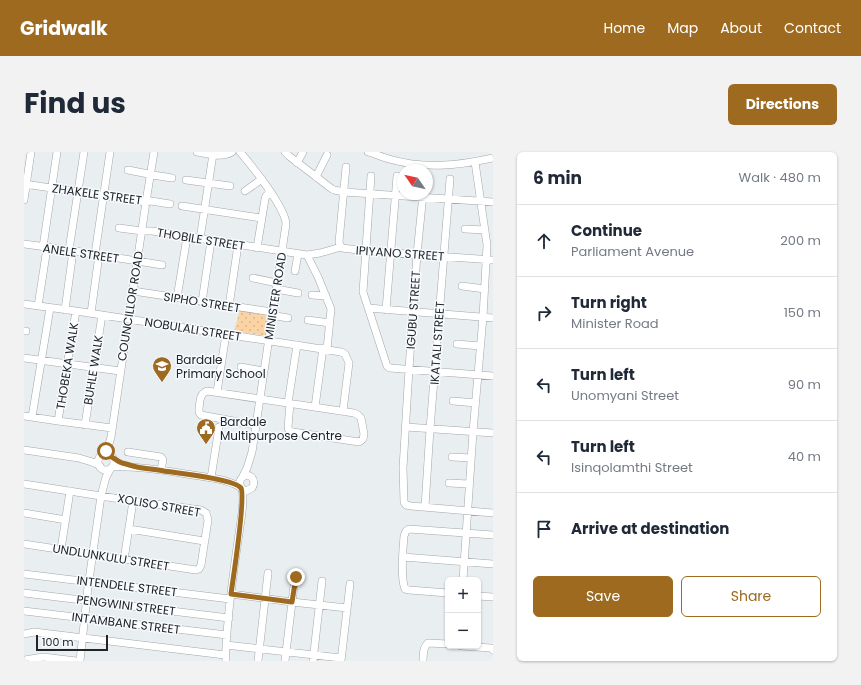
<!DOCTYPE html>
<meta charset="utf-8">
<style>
:root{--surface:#fff;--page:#f2f2f3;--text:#1f2937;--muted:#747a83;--line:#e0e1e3;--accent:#9d6a20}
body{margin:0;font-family:Poppins,sans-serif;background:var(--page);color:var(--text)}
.controls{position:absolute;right:12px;bottom:12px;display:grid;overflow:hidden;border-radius:6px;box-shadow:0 1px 3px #0004}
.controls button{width:36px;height:36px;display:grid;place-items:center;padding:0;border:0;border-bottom:1px solid var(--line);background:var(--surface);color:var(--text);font:20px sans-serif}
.compass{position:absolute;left:373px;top:12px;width:36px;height:36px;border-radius:50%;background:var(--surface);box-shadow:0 1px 3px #0004;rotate:304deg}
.scale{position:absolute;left:12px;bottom:10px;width:72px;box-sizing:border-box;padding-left:4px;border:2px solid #222425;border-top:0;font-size:11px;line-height:14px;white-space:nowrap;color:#222425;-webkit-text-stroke:3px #f7fbff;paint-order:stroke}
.stop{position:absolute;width:12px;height:12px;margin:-9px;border:3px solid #9d6a20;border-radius:50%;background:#fff}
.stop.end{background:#9d6a20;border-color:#fff;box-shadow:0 1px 4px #0008}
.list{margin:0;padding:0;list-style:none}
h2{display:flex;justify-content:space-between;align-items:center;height:52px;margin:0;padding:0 16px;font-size:17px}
h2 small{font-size:13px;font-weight:400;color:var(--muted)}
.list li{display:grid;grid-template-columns:26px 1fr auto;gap:12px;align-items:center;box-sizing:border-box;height:72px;padding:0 16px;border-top:1px solid var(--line)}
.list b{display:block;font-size:15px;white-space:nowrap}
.list p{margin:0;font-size:13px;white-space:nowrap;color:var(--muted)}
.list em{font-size:13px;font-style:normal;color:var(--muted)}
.actions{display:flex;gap:8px;padding:12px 16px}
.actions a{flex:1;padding:9px 0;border:1px solid var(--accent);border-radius:6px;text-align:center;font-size:14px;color:var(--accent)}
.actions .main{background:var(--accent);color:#fff}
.icon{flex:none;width:22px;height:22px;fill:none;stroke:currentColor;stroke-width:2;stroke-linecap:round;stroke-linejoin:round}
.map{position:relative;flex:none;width:469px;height:509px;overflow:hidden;border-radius:6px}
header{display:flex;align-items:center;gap:24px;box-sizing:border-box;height:56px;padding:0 20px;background:var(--accent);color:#fff}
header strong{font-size:19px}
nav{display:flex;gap:22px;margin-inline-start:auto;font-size:14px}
.intro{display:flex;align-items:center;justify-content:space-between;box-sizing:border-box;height:96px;padding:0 24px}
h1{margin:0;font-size:28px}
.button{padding:10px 18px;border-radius:6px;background:var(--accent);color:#fff;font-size:14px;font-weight:700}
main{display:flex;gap:24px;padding:0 24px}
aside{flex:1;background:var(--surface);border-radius:6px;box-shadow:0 1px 3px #0004}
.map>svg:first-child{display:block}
.park{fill:url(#park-dots)}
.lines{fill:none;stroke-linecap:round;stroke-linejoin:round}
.minor-casing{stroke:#a2a7aa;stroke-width:8}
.minor{stroke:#fff;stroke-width:7}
.route{stroke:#9d6a20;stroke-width:5}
.labels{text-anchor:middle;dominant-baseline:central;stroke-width:3;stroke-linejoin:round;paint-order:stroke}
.street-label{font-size:12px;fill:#222425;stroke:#f7fbff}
.poi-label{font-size:12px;fill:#222425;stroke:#f7fbff;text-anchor:start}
</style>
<header>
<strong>Gridwalk</strong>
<nav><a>Home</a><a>Map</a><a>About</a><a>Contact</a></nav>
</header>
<div class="intro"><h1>Find us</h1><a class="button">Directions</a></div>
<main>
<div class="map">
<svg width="469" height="509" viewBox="0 0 469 509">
<defs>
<pattern id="park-dots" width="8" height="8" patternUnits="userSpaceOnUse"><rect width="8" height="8" fill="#fbd3a4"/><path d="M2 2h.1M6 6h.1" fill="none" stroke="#d7b58d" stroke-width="1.8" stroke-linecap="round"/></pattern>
</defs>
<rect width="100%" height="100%" fill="#e9eef1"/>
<path class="park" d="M216,158L243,163L244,165L242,182L240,183H237L210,179Z"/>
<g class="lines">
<defs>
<path id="minor" d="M173,0C184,2 198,6 208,0
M216,0C228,14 261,55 262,72L228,300L223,316L219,324
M261,0L265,4L308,37L310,38L320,40L469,50
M344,0C351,2 358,5 365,7C400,17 433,14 469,6
M273,11L279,0
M322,15L315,90L316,93L318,96L342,99L469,108
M104,18C119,21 133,24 148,26
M347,24L339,140L363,214L366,216L469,224
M292,25L303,3
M162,28L206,34
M0,32L122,50L127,49L146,52
M221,39L238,27
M399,42L393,102L385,217L379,316L380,350L382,353L387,354L469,361
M0,48L7,0
M158,54L237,66
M95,76L118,79H128L283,103L294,125L307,157L303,197
M441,77L461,78
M176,87L189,2
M0,92L45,98L138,113
M19,95L33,0
M233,96L241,47L242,44L246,40
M45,98L60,0
M71,102L86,0
M283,103L296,101L317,95
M271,119L274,102
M229,126L253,131
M438,134L461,137
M252,137L274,141
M109,139L248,160
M288,143L302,144
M153,146L163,85
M178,150L187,89
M0,152L52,159L317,200L321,202L325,211L319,259
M14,154L23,96
M205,154L214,93
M344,156L469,166
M41,158L49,99
M362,158L373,24
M67,161L75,103
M247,163L264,166
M284,168L306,171
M0,179H2
M433,192L456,194
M0,206L96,219
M217,215L239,219
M193,240L202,182
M429,249L452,251
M264,251L273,193
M291,255L299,196
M0,264L34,269L88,276
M8,265L26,156
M34,269L52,159
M61,273L78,163
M231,273L177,263L175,260V257C176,250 175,242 183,239L330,261L334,263L337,266L340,282L339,287L335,290L269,280L265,279L264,275L266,252
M382,275L469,281
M0,298L55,306C63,309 69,309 76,314
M104,300L137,305L139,308L137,318
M74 310a8 8 0 1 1 16 0a8 8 0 1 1-16 0Z
M79,303L84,295L87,285L122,50L130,0
M428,305L447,306
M88,315C113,314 138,318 162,322C180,325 200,326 216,335
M187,326L195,275
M425,331L445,332
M0,332L109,349L177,358L182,361L184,368L177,413L175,417L172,418L0,392
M401,355L406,277L426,27
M0,361L42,368
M105,377L180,389
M37,397L46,339
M379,405L469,412
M100,408L109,349
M0,422L206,447
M439,428L449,280L459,165L463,93L451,10
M0,441L205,466
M424,441L385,438L381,437C376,424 379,398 380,384L382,379L385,377L469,383
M207,442L268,450L323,456
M454,444L469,445
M0,459L203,483
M0,482L10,480L201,503
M202,493L317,506
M437,494L467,496L469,498
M0,508L19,505L52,509
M56,509L64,435L77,344L82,325L87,316
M202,509C201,496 203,482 204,469C207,435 212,402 217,368C218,361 220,344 218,338C217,334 214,331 217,327C223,318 234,327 228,336L222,339L218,337
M234,509L244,421
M261,509L271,425
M289,509L298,429
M317,509L326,432
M399,509C399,503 399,495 404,491L424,492"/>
</defs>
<use href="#minor" class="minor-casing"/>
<use href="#minor" class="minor"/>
</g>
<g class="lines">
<path class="route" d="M82,299L79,303C88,302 90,308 98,311C103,312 108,314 113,315C122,317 131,317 140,319C153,321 211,327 217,336C222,345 209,427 207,442L268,450L272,425"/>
</g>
<defs>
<symbol id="school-pin" viewBox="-11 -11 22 30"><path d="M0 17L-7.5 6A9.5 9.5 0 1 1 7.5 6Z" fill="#9d6a20" stroke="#f7fbff"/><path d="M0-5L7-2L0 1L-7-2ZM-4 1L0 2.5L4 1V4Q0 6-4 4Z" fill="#fff"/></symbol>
<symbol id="civic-pin" viewBox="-11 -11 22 30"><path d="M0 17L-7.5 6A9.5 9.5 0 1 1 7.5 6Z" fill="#9d6a20" stroke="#f7fbff"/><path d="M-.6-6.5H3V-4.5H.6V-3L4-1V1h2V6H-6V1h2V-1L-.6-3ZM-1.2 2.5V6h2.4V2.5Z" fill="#fff"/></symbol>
</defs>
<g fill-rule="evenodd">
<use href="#school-pin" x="127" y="203" width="22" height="30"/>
<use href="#civic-pin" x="171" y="265" width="22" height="30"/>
</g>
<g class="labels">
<g class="street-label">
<text transform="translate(73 42) rotate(8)">ZHAKELE STREET</text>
<text transform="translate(177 87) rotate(9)">THOBILE STREET</text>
<text transform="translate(57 101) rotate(8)">ANELE STREET</text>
<text transform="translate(376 101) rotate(4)">IPIYANO STREET</text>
<text transform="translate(251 144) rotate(-81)">MINISTER ROAD</text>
<text transform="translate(178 150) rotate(9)">SIPHO STREET</text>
<text transform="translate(106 154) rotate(-81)">COUNCILLOR ROAD</text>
<text transform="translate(389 158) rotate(-86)">IGUBU STREET</text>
<text transform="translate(169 177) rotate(9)">NOBULALI STREET</text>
<text transform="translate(413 191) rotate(-86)">IKATALI STREET</text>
<text transform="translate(43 214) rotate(-81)">THOBEKA WALK</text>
<text transform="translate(69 218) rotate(-81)">BUHLE WALK</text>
<text transform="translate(135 353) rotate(10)">XOLISO STREET</text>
<text transform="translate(87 405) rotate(9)">UNDLUNKULU STREET</text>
<text transform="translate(103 434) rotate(7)">INTENDELE STREET</text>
<text transform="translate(102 453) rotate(7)">PENGWINI STREET</text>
<text transform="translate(102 471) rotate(7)">INTAMBANE STREET</text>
</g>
<g class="poi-label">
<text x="152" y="207">Bardale<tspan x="152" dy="14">Primary School</tspan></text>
<text x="196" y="269">Bardale<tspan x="196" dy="14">Multipurpose Centre</tspan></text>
</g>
</g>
</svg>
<div class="controls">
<button>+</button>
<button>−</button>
</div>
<svg class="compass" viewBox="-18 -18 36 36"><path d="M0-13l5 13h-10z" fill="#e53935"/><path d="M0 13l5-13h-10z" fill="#747a83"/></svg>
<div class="scale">100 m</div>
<div class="stop" style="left:82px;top:299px"></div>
<div class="stop end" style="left:272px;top:425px"></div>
</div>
<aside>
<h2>6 min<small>Walk · 480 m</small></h2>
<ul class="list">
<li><svg class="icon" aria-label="ahead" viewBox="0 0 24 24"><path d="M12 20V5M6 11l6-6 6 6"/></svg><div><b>Continue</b><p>Parliament Avenue</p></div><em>200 m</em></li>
<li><svg class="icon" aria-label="right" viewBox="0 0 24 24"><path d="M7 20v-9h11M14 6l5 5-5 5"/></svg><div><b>Turn right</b><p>Minister Road</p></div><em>150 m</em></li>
<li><svg class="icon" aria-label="left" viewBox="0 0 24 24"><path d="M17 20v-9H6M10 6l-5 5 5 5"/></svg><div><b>Turn left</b><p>Unomyani Street</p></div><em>90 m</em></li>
<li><svg class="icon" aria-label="left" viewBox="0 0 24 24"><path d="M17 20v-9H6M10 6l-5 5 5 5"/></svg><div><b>Turn left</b><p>Isinqolamthi Street</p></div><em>40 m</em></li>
<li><svg class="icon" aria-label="arrive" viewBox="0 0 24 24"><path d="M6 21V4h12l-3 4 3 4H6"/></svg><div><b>Arrive at destination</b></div></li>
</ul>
<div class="actions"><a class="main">Save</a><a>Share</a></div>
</aside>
</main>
